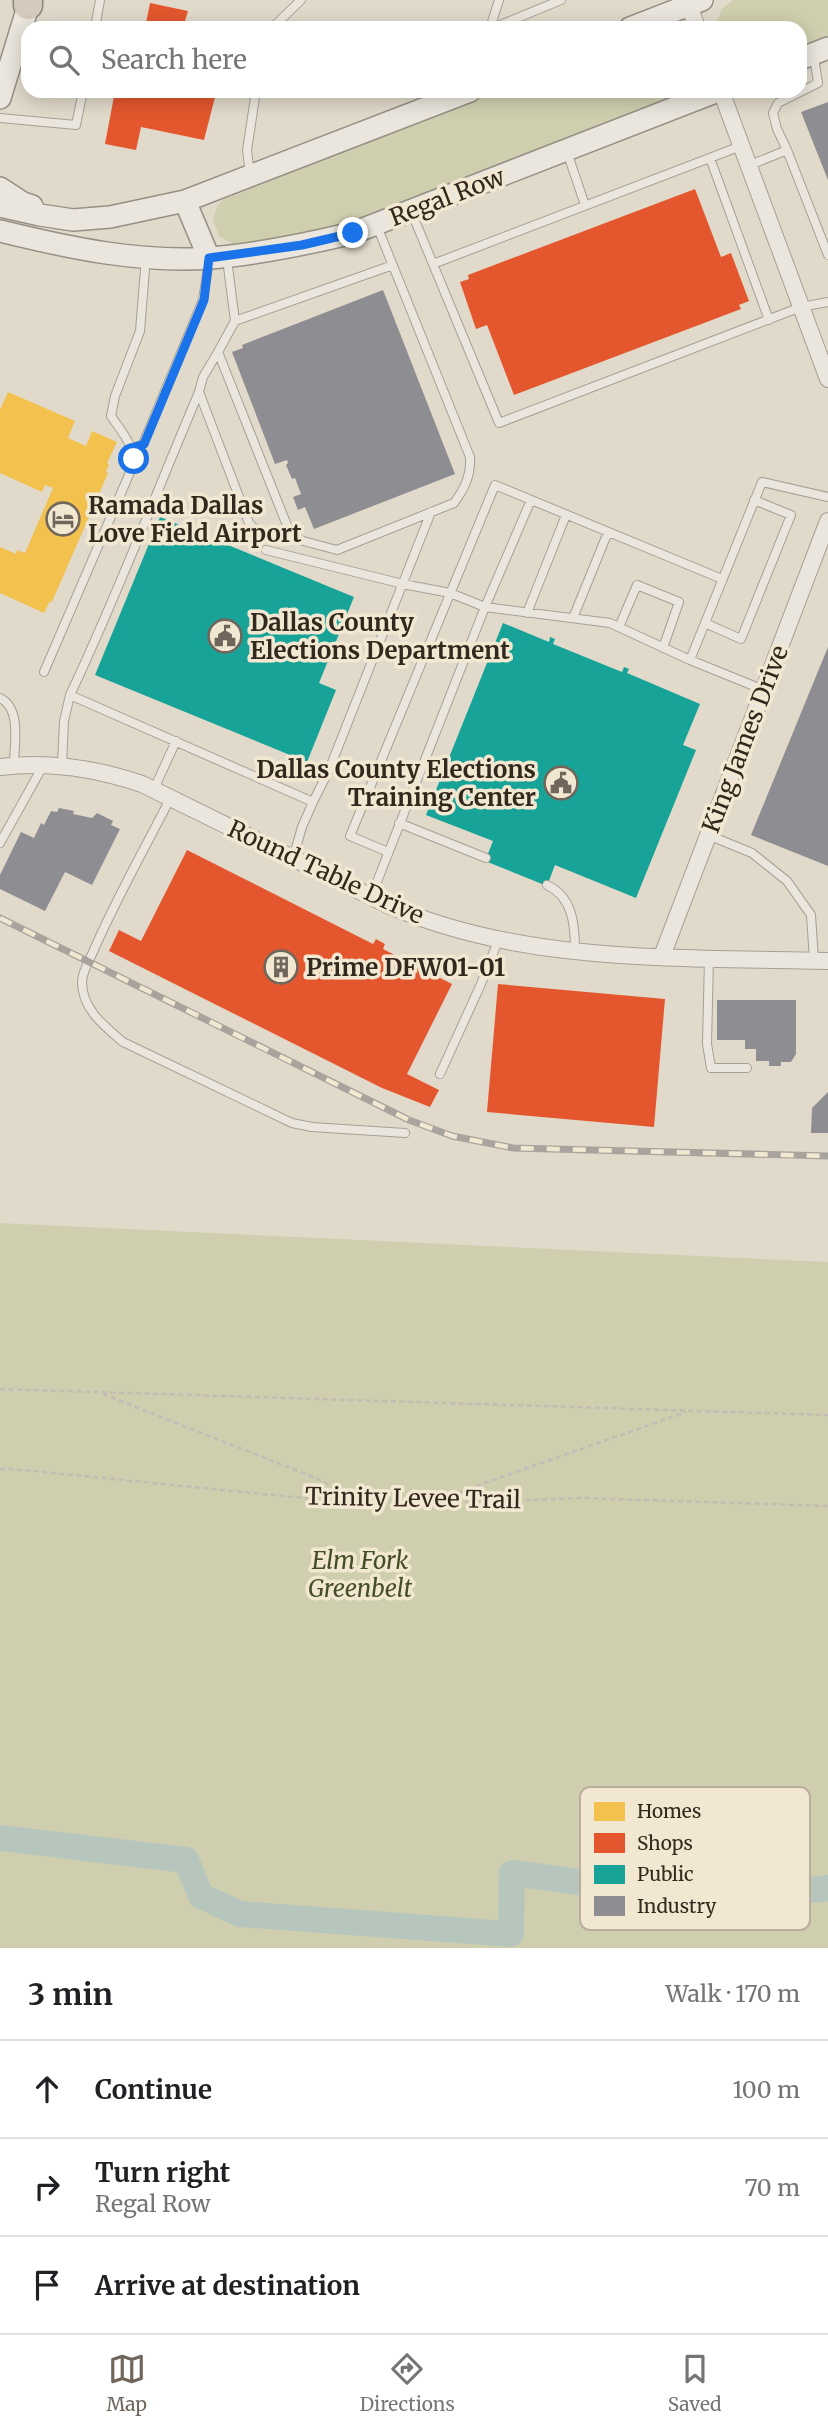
<!DOCTYPE html>
<meta charset="utf-8">
<style>
:root{--surface:#fff;--page:#f6f6f6;--text:#202124;--muted:#757577;--line:#e0e0e0;--accent:#70665b}
body{margin:0;font-family:Merriweather,serif;background:var(--page);color:var(--text)}
.stop{position:absolute;width:21px;height:21px;margin:-16px;border:5px solid #1a73e8;border-radius:50%;background:#fff}
.stop.end{background:#1a73e8;border-color:#fff;box-shadow:0 2px 7px #0008}
.list{margin:0;padding:0;list-style:none}
h2{display:flex;justify-content:space-between;align-items:center;height:91px;margin:0;padding:0 28px;font-size:30px}
h2 small{font-size:23px;font-weight:400;color:var(--muted)}
.list li{display:grid;grid-template-columns:46px 1fr auto;gap:21px;align-items:center;box-sizing:border-box;height:98px;padding:0 28px;border-top:2px solid var(--line)}
.list b{display:block;font-size:26px;white-space:nowrap}
.list p{margin:0;font-size:23px;white-space:nowrap;color:var(--muted)}
.list em{font-size:23px;font-style:normal;color:var(--muted)}
.icon{flex:none;width:38px;height:38px;fill:none;stroke:currentColor;stroke-width:2;stroke-linecap:round;stroke-linejoin:round}
.map{position:relative;flex:none;width:828px;height:1948px;overflow:hidden}
.search{position:absolute;background:var(--surface);box-shadow:0 4px 18px #0003;left:21px;right:21px;top:21px;height:77px;display:flex;align-items:center;gap:18px;box-sizing:border-box;padding:0 24px;border-radius:21px;color:var(--muted);font-size:26px}
.sheet{height:385px;background:var(--surface)}
nav{display:flex;justify-content:space-around;align-items:center;box-sizing:border-box;height:98px;border-top:2px solid var(--line);background:var(--surface);font-size:19px;color:var(--muted)}
nav a{display:grid;justify-items:center;gap:4px}
nav .on{color:var(--accent)}
.map>svg:first-child{display:block}
.green{fill:#cfcfaf}
.homes{fill:#f2c14e}
.shops{fill:#e4572e}
.public{fill:#17a398}
.industry{fill:#8d8d92}
.lines{fill:none;stroke-linecap:round;stroke-linejoin:round}
.river{stroke:#b7c6bc;stroke-width:26}
.service-casing{stroke:#a69f95;stroke-width:10}
.minor-casing{stroke:#a69f95;stroke-width:18}
.secondary-casing{stroke:#968f85;stroke-width:24}
.motorway-casing{stroke:#8c857b;stroke-width:31}
.path{stroke:#c2bcb4;stroke-width:2.5;stroke-dasharray:5 3.5;stroke-linecap:butt}
.service{stroke:#eae6dd;stroke-width:8}
.minor{stroke:#eae6dd;stroke-width:16}
.secondary{stroke:#eae6dd;stroke-width:21}
.motorway{stroke:#d4cbbd;stroke-width:28}
.rail-casing{stroke:#a8a49d;stroke-width:7}
.rail{stroke:#f2e8d2;stroke-width:4.5;stroke-dasharray:13;stroke-linecap:butt}
.route{stroke:#1a73e8;stroke-width:9}
.labels{text-anchor:middle;dominant-baseline:central;stroke-width:7;stroke-linejoin:round;paint-order:stroke}
.street-label{font-size:24px;fill:#33281e;stroke:#f2e8d2}
.poi-label{font-size:24px;font-weight:bold;fill:#33281e;stroke:#f2e8d2;text-anchor:start}
.park-label{font-size:24px;font-style:italic;fill:#444e27;stroke:#f2e8d2}
.key{fill:#f2e8d2;stroke:#b9ae9c;stroke-width:2}
.key-label{font-size:19px;fill:#33281e}
</style>
<div class="map">
<svg width="828" height="1948" viewBox="0 0 828 1948">
<rect width="100%" height="100%" fill="#e1dacb"/>
<path class="green" d="M733,0H828V39L800,50V28H715L721,10Z
M498,91H686L682,95L383,213L329,228L288,237L232,244L219,236L213,221L217,206L223,200Z
M0,1223L828,1262V1948H0Z"/>
<path class="homes" d="M8,392L75,421L68,438L86,446L92,431L117,442L107,463L109,464L106,472L108,473L52,602L50,601L44,613L0,593V547L16,554L17,550L25,553L53,488L45,485L42,492L0,473V410Z"/>
<path class="shops" d="M150,3L188,11L185,21L214,28H145Z
M115,91H206L215,97L204,140L141,127L136,150L105,144Z
M695,189L721,257L731,253L749,301L739,305L741,309L514,395L487,325L476,329L460,282L469,279L468,275Z
M187,850L373,944L376,939L385,944L383,949L452,984L407,1074L439,1090L430,1107L382,1088L109,951L119,930L141,941Z
M498,984L665,999L654,1127L487,1112Z"/>
<path class="public" d="M160,517L354,597L319,683L336,690L307,762L95,675Z
M503,623L549,642L550,637L555,639L553,644L622,672L624,667L629,669L627,673L700,704L683,745L696,750L636,898L555,865L547,886L485,861L493,841L426,815Z"/>
<path class="industry" d="M828,102V180L801,112Z
M383,290L455,474L314,529L305,507L298,510L293,497L301,494L295,478L292,479L286,465L288,463L287,460L275,464L232,352L243,348L242,345Z
M828,647V866L751,835Z
M59,808L74,811L73,814L92,818L97,813L113,821L111,825L120,829L92,885L65,872L45,911L0,889V875L21,832L34,838L41,823L44,825L51,811L57,812Z
M717,1000H796V1054L791,1062H781V1066H769V1061H756V1049H745V1040H717Z
M828,1092V1133H811L812,1108Z"/>
<g class="lines">
<path class="river" d="M0,1838L186,1860L201,1896L240,1914L511,1934L512,1873L618,1887L653,1874L744,1899L828,1888"/>
<defs>
<path id="service" d="M95,28L100,0
M272,28L301,0
M490,28L499,0
M493,28L561,0
M0,118L76,125L83,91
M787,150L777,129L773,113L778,103L818,83L814,57
M567,152L585,205
M710,158L769,320
M748,166L787,150L828,255
M250,175L247,150L256,91
M411,211L499,423L801,307L828,302
M227,259L235,321L218,352L292,538L337,550L454,503C465,488 471,475 470,457L377,226
M433,264L741,146
M235,321L393,265
M218,352L203,377L199,392L249,523C263,539 270,538 290,532
M133,448L143,444L203,300L209,261
M531,500L485,607L610,623L690,660L764,690
M266,550L403,584L450,593L485,607L371,897
M527,613L566,515
M573,618L608,532
M705,623L741,639L791,515L754,500
M619,627L637,585L679,602L663,648
M690,660L762,482L828,497
M44,672L131,470C137,447 123,434 111,416L115,396L140,331L146,257
M70,695C117,596 156,493 199,392
M0,698C22,709 14,744 14,765
M62,765L64,721L70,695L313,802L302,827L293,858
M154,789L176,741
M171,797C145,848 116,899 93,952C89,961 82,972 82,982C82,1009 104,1026 123,1042L292,1123L312,1127L405,1133
M313,802L329,770L431,512
M399,823L486,858
M708,835L752,853L787,881L811,915L814,960
M0,843L44,764
M388,852L350,836L495,485L722,579
M547,885C573,897 575,925 575,951
M709,958L707,1044L711,1068H747
M440,1074L481,984L498,941"/>
<path id="minor" d="M689,5L697,28
M721,91L828,379
M0,767C49,761 95,768 142,784L390,906C528,965 682,957 828,961
M662,956L828,521"/>
<path id="secondary" d="M630,28L702,0
M800,59L828,48
M0,98L30,0
M0,188L23,203L32,206
M185,201L209,258
M0,206L40,215L73,220L110,217L185,201L470,91
M0,231C69,248 140,263 211,258C259,254 307,244 353,233L718,91"/>
<path id="motorway" d="M28,0V5"/>
</defs>
<use href="#service" class="service-casing"/>
<use href="#minor" class="minor-casing"/>
<use href="#secondary" class="secondary-casing"/>
<use href="#motorway" class="motorway-casing"/>
<path class="path" d="M0,1389L828,1415
M103,1394L323,1481L350,1501
M0,1469H13L353,1503H444L582,1498L828,1506
M446,1502L465,1490L686,1412"/>
<use href="#service" class="service"/>
<use href="#minor" class="minor"/>
<use href="#secondary" class="secondary"/>
<use href="#motorway" class="motorway"/>
<defs>
<path id="rail" d="M0,918L409,1120L452,1136L513,1148L828,1156"/>
</defs>
<use href="#rail" class="rail-casing"/>
<use href="#rail" class="rail"/>
</g>
<g class="lines">
<path class="route" d="M134,459L133,448L144,444L204,300L209,258L302,245L353,233"/>
</g>
<defs>
<symbol id="hotel-ring" viewBox="-11 -11 22 22"><circle r="9.5" fill="#f2e8d2" stroke="#70665b" stroke-width="1.5"/><path d="M-6-4.5h1.5V1H6V5H4.5V3h-9V5H-6ZM-4 0a1.8 1.8 0 1 1 3.6 0ZM.5 0V-2.5h3Q6-2.5 6 0Z" fill="#70665b"/></symbol>
<symbol id="civic-ring" viewBox="-11 -11 22 22"><circle r="9.5" fill="#f2e8d2" stroke="#70665b" stroke-width="1.5"/><path d="M-.6-6.5H3V-4.5H.6V-3L4-1V1h2V6H-6V1h2V-1L-.6-3ZM-1.2 2.5V6h2.4V2.5Z" fill="#70665b"/></symbol>
<symbol id="building-ring" viewBox="-11 -11 22 22"><circle r="9.5" fill="#f2e8d2" stroke="#70665b" stroke-width="1.5"/><path d="M-4-6H4V6H1V3H-1V6H-4ZM-2.5-4.3h1.7v1.8h-1.7ZM.8-4.3h1.7v1.8H.8ZM-2.5-1h1.7V.8h-1.7ZM.8-1h1.7V.8H.8Z" fill="#70665b"/></symbol>
</defs>
<g fill-rule="evenodd">
<use href="#hotel-ring" x="44" y="500" width="38" height="38"/>
<use href="#civic-ring" x="206" y="617" width="38" height="38"/>
<use href="#civic-ring" x="542" y="764" width="38" height="38"/>
<use href="#building-ring" x="262" y="948" width="38" height="38"/>
</g>
<g class="labels">
<g class="street-label">
<text transform="translate(447 197) rotate(-21)">Regal Row</text>
<text transform="translate(745 739) rotate(-69)">King James Drive</text>
<text transform="translate(326 872) rotate(25)">Round Table Drive</text>
<text transform="translate(413 1498) rotate(1)">Trinity Levee Trail</text>
</g>
<g class="poi-label">
<text x="88" y="505">Ramada Dallas<tspan x="88" dy="28">Love Field Airport</tspan></text>
<text x="250" y="622">Dallas County<tspan x="250" dy="28">Elections Department</tspan></text>
<text x="536" y="769" text-anchor="end">Dallas County Elections<tspan x="536" dy="28">Training Center</tspan></text>
<text x="306" y="967">Prime DFW01-01</text>
</g>
<g class="park-label">
<text x="360" y="1560">Elm Fork<tspan x="360" dy="28">Greenbelt</tspan></text>
</g>
</g>
<rect x="580" y="1787" width="230" height="143" rx="10" class="key"/>
<rect x="594" y="1802" width="31" height="19" fill="#f2c14e"/>
<rect x="594" y="1833" width="31" height="20" fill="#e4572e"/>
<rect x="594" y="1865" width="31" height="19" fill="#17a398"/>
<rect x="594" y="1896" width="31" height="20" fill="#8d8d92"/>
<g class="key-label">
<text x="637" y="1818">Homes</text>
<text x="637" y="1850">Shops</text>
<text x="637" y="1881">Public</text>
<text x="637" y="1913">Industry</text>
</g>
</svg>
<div class="stop" style="left:134px;top:459px"></div>
<div class="stop end" style="left:353px;top:233px"></div>
<div class="search"><svg class="icon" aria-label="search" viewBox="0 0 24 24"><circle cx="10" cy="10" r="6"/><path d="M15 15l6 6"/></svg>Search here</div>
</div>
<section class="sheet">
<h2>3 min<small>Walk · 170 m</small></h2>
<ul class="list">
<li><svg class="icon" aria-label="ahead" viewBox="0 0 24 24"><path d="M12 20V5M6 11l6-6 6 6"/></svg><div><b>Continue</b></div><em>100 m</em></li>
<li><svg class="icon" aria-label="right" viewBox="0 0 24 24"><path d="M7 20v-9h11M14 6l5 5-5 5"/></svg><div><b>Turn right</b><p>Regal Row</p></div><em>70 m</em></li>
<li><svg class="icon" aria-label="arrive" viewBox="0 0 24 24"><path d="M6 21V4h12l-3 4 3 4H6"/></svg><div><b>Arrive at destination</b></div></li>
</ul>
</section>
<nav>
<a class="on"><svg class="icon" aria-label="map" viewBox="0 0 24 24"><path d="M3 6l6-2 6 2 6-2v14l-6 2-6-2-6 2zM9 4v14M15 6v14"/></svg>Map</a>
<a><svg class="icon" aria-label="directions" viewBox="0 0 24 24"><path d="M12 3l9 9-9 9-9-9zM9 14v-3h6M13 9l2 2-2 2"/></svg>Directions</a>
<a><svg class="icon" aria-label="saved" viewBox="0 0 24 24"><path d="M7 4h10v16l-5-4-5 4z"/></svg>Saved</a>
</nav>
